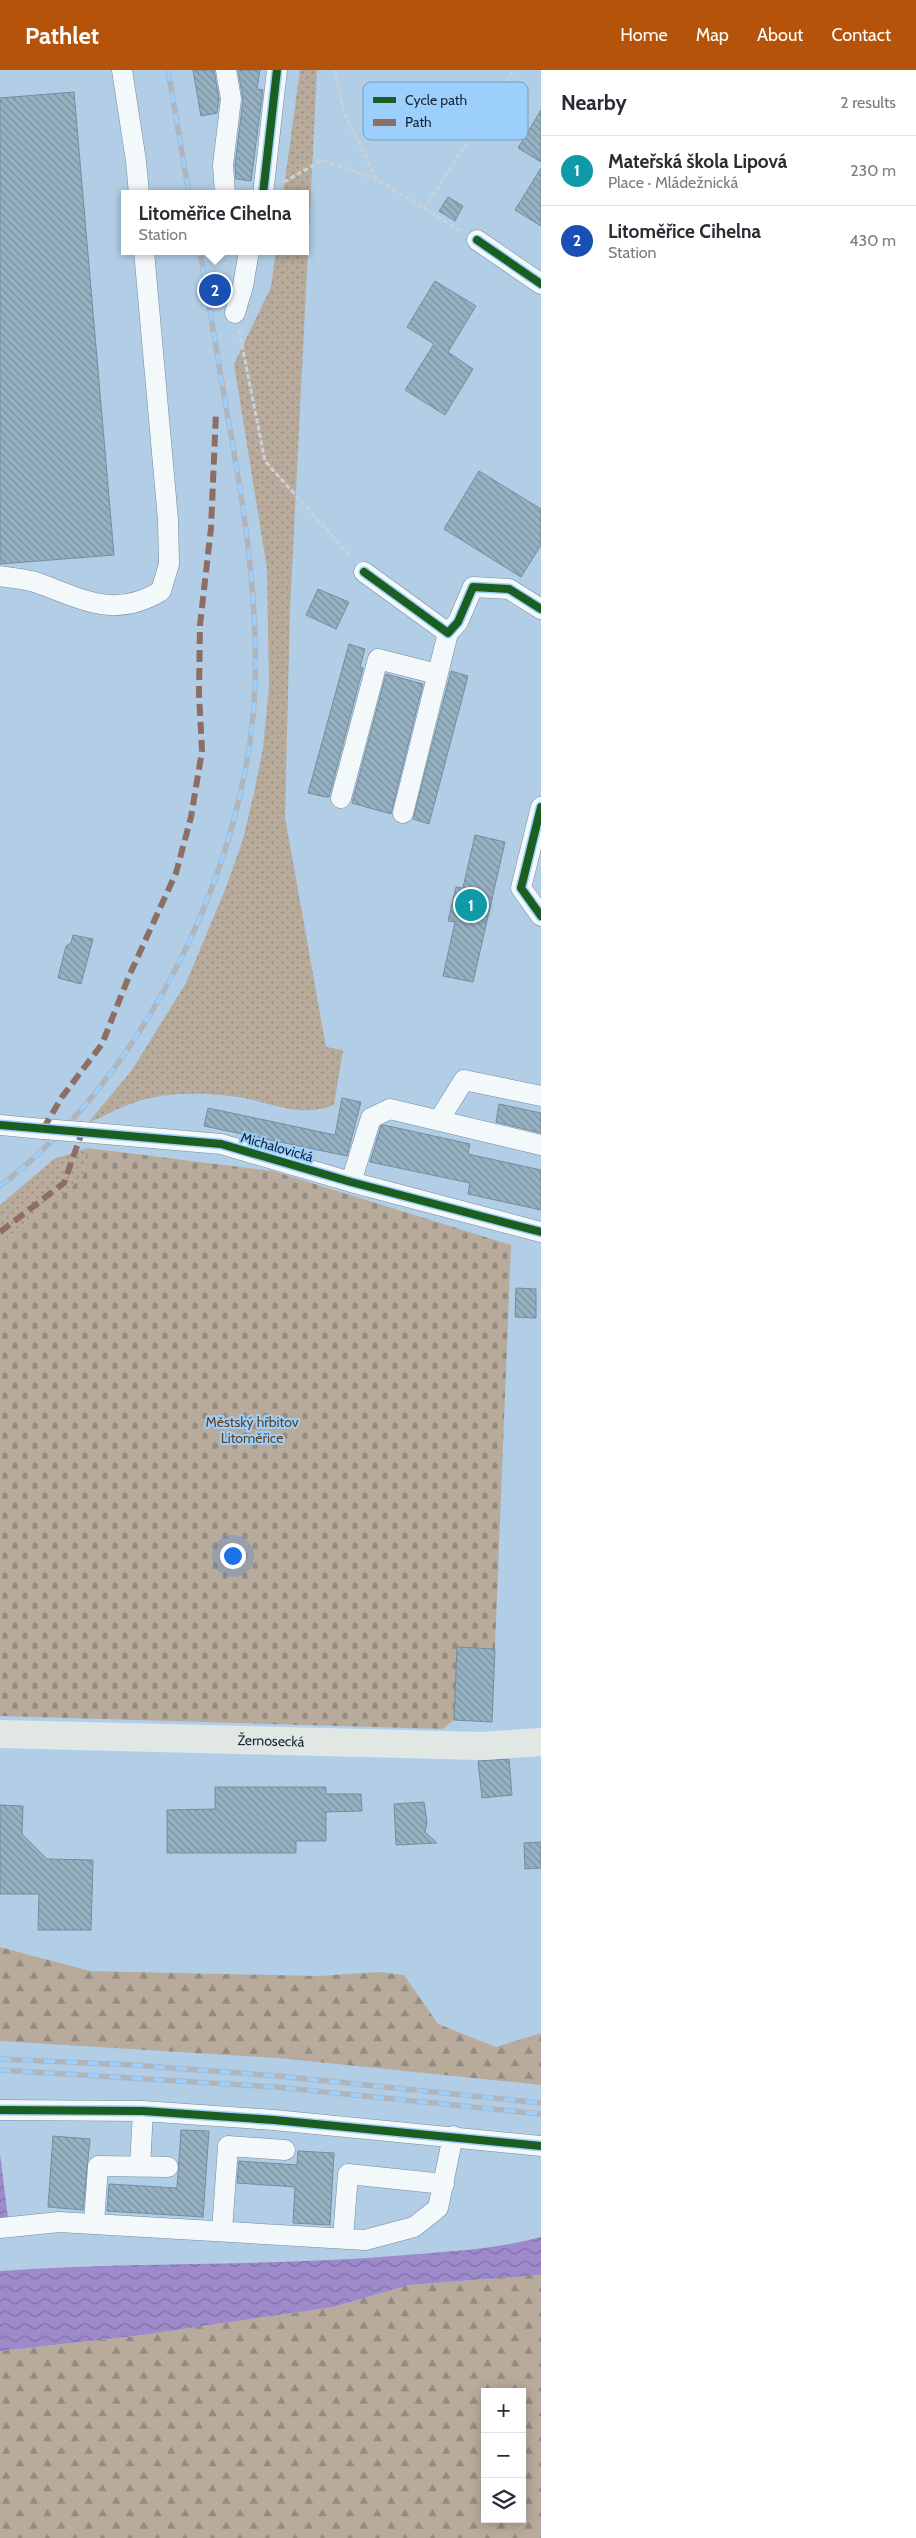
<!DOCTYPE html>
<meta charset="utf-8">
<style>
:root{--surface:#fff;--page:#f7f7f7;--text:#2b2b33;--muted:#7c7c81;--line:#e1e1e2;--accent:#b45309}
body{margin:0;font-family:Cabin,sans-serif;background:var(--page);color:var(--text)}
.controls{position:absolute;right:15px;bottom:15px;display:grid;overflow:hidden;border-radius:0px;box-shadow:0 2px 12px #0003}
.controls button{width:45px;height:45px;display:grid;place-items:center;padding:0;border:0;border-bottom:1px solid var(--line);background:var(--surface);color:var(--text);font:25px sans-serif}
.you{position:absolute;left:232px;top:1485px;width:18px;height:18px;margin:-12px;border:4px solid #fff;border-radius:50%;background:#1a73e8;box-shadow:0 0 0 8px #1a73e833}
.badge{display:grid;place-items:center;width:32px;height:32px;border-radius:50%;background:var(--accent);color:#fff;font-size:16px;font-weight:700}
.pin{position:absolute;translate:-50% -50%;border:2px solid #fff;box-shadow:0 1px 5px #0006}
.popup{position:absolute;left:121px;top:120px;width:188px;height:65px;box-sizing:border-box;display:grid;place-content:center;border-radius:0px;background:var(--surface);filter:drop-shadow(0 1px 4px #0005);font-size:16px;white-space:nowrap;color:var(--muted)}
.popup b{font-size:19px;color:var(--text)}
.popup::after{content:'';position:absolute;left:50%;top:100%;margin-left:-10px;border:10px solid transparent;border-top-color:var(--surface)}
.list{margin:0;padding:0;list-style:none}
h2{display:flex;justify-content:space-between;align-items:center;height:65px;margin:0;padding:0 20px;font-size:21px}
h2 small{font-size:16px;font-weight:400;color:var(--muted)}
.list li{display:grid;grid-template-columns:32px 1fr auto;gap:15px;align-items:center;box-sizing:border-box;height:70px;padding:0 20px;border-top:1px solid var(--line)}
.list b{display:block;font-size:19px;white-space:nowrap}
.list p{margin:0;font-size:16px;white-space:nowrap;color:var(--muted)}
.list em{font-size:16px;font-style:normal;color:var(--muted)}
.icon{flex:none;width:28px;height:28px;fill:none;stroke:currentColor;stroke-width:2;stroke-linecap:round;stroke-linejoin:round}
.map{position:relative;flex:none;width:541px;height:2468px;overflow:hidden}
header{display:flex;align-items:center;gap:30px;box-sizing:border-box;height:70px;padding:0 25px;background:var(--accent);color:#fff}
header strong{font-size:24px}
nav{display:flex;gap:28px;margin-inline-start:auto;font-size:18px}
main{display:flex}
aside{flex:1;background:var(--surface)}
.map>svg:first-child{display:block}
.grass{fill:url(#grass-dots)}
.forest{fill:url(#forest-firs);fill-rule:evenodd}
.cemetery{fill:url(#cemetery-stones)}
.water{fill:url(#water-waves)}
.building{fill:url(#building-back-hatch);stroke:#738e9e}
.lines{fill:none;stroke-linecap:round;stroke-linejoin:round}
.minor-casing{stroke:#748a9c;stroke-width:21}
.major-casing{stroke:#dce9f4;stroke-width:28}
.path{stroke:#c9d1d9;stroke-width:3;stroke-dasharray:5 2.5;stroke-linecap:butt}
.minor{stroke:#f3f8fb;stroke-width:20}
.major{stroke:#e1e8e3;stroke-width:26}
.rail-casing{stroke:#afb5bc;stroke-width:5.5}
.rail{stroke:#9ccffc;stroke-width:4;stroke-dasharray:11;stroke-linecap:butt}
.minor-bridge-casing{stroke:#748a9c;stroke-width:21;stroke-linecap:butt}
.minor-bridge{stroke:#f3f8fb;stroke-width:20}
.quiet{stroke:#8d6e63;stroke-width:6;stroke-dasharray:12 6;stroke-linecap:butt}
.cycleway-casing{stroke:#9ccffc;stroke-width:11}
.cycleway{stroke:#1b5e20;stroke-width:8}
.labels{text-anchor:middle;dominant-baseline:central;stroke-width:4;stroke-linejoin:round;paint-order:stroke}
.street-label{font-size:14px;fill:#122637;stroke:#9ccffc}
.park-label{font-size:14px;fill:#634423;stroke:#9ccffc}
.key{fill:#9ccffc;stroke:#739cc1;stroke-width:1}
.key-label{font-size:14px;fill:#122637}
</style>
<header>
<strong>Pathlet</strong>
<nav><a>Home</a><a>Map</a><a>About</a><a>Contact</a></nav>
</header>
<main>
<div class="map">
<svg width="541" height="2468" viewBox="0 0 541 2468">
<defs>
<pattern id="grass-dots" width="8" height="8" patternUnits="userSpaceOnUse" patternTransform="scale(1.25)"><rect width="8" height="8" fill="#b8ab9c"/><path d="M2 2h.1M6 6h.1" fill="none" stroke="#948b80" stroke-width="1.8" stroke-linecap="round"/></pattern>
<pattern id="forest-firs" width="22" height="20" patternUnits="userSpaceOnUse" patternTransform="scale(1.25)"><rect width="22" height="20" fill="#b8ab9c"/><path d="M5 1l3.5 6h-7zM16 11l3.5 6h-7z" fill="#948b80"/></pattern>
<pattern id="cemetery-stones" width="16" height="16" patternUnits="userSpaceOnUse" patternTransform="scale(1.25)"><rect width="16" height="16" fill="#b8ab9c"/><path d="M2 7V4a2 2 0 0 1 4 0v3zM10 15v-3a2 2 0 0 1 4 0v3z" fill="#948b80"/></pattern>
<pattern id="water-waves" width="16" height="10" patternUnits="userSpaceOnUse" patternTransform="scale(1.25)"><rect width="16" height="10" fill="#9e89cb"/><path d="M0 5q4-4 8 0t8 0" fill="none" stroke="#7f70a6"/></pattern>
<pattern id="building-back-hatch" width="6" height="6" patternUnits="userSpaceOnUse" patternTransform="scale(1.25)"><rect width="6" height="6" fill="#96b1c1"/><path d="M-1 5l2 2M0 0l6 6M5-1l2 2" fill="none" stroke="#79909e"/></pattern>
</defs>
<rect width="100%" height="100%" fill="#b2cee6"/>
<path class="grass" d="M300,0H317L290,540L285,747L326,977L343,980L334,1035C301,1048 276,1034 244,1028C208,1022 164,1021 130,1034C116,1039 102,1047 88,1053L132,1000L186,913L225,820L243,769L254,723L263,678L269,618L267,499L234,294L271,217L276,181H305V124H283Z
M87,1078L83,1107L0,1174V1135L54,1089Z"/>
<path class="forest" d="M0,1877L90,1901L318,1906L379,1902L404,1905L438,1954L496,1977L541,1963V2015L278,1988L0,1971Z
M541,2205V2468H0V2281L135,2266L333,2237L409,2215ZM485,2322H522V2449H485Z"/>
<path class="cemetery" d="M87,1078L273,1101L511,1175L492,1652L454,1650L442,1659L0,1646V1174L83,1107Z"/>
<path class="water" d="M0,2084L8,2148H0Z
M541,2167V2205L409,2215L333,2237L135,2266L0,2281V2201C135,2191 271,2197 406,2185C451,2181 497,2179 541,2167Z"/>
<path class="building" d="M193,0H214L219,29L217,43L201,46Z
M238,0H260L257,19L263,20L251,111L236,109L235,95L243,30Z
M74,22L114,485L0,494V28Z
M541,40V92L518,78Z
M541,98V156L515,140Z
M448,127L463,136L455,151L439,141Z
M435,211L476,236L448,282L473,299L445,345L405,320L434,274L407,257Z
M479,401L541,439V475L521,507L444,459Z
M318,519L349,532L336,559L306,545Z
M349,574L365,579L360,597L363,598L329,727H326L308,723Z
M451,601L468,606L429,754L413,749Z
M386,604L423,614L391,744L352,733Z
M475,765L505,772L473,912L443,906L455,852L448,851L456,817L463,818Z
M73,865L93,869L81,914L58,908L66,876L71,873Z
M342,1028L361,1032L347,1086L204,1056L208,1038L335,1065Z
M499,1034L541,1043V1063L496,1052Z
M384,1055L470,1074L468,1084L541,1100V1140L468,1124L470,1113L370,1092L381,1056Z
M516,1218L536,1219V1248L515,1247Z
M457,1577L495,1579L492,1652L454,1650Z
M509,1689L512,1725L482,1728L478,1691Z
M215,1717H326V1724H361L362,1741L326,1742V1771H296V1783H167V1740L215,1739Z
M424,1732L427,1753L425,1762L437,1773L396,1775L394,1734Z
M0,1735L23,1736L22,1764L47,1789L93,1790L91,1860H38L39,1824H0Z
M541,1772V1798L525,1799L524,1773Z
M181,2060L209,2061L203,2147L107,2141L109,2114L177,2118Z
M53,2066L90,2069L83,2140L48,2137Z
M298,2081L334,2083L330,2155L293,2153L295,2117L237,2113L239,2091L297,2095Z"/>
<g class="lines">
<defs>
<path id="minor" d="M122,0L136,91L139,124
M225,124L223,95L231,29L226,0
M263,124L277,0
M477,170L541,214
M235,243L243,216L249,181
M364,502L448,563L458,552L473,517L509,519L541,539
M0,506C11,508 24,509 35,512C81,528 113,550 161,521L169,494L168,450L144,181
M341,728L378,589L437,604
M541,737L521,818L541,846
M403,743L448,563
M439,1050L464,1010L541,1026
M0,1055L43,1059
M82,1062L221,1074L351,1112L541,1162
M351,1112L371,1048L390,1039L541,1075
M0,2040L143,2041L274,2050L541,2076
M140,2097L143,2041
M94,2153L98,2096L168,2097
M0,2158L59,2152L365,2170L414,2157L438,2138L453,2066
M222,2161L228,2076L285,2080
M343,2168L348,2104L444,2114"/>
<g id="major">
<path id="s1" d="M0,1664L482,1676L541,1672"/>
</g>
</defs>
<use href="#minor" class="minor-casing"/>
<use href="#major" class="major-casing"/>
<path class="path" d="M335,0L343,40L376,108
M284,112L322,90L376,109L461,161
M424,139L514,0
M216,195L228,193
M239,260L265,391L352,488"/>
<use href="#minor" class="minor"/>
<use href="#major" class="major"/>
<defs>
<path id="rail" d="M168,0L189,124
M0,1116C144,1007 248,796 255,616C258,522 243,430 226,337C217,285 209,233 200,181
M0,1989L133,1995L278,2006L541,2033
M0,2000L276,2017L541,2044"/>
</defs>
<use href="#rail" class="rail-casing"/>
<use href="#rail" class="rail"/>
<defs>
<path id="minor-bridge" d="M43,1059L82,1062"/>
</defs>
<use href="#minor-bridge" class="minor-bridge-casing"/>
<use href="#minor-bridge" class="minor-bridge"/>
<path class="quiet" d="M43,1059L62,1027L102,974L129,906L176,803L191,747L202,681L199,624L200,555L211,458L216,342
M0,1162L64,1113L82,1062"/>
<defs>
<path id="cycleway" d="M263,124L277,0
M477,170L541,214
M364,502L448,563L458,552L473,517L509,519L541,539
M541,737L521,818L541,846
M0,1055L221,1074L351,1112L541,1162
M0,2040L143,2041L274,2050L541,2076"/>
</defs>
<use href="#cycleway" class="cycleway-casing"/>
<use href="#cycleway" class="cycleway"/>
</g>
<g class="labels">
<g class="street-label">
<text transform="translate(277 1077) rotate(16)">Michalovická</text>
<text stroke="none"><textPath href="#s1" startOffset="271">Žernosecká</textPath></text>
</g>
<g class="park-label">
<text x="252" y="1352">Městský hřbitov<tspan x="252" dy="16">Litoměřice</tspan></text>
</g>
</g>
<rect x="363" y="12" width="165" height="58" rx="8" class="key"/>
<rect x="373" y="27" width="23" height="6" fill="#1b5e20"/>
<rect x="373" y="49" width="23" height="7" fill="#8d6e63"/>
<g class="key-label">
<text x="405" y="35">Cycle path</text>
<text x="405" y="57">Path</text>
</g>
</svg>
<div class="controls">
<button>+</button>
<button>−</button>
<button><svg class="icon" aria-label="layers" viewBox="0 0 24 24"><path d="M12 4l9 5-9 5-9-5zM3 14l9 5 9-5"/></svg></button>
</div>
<div class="you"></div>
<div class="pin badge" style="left:471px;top:835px;background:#0f9aa8">1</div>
<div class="pin badge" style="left:215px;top:220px;background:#1a4fb4">2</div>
<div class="popup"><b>Litoměřice Cihelna</b>Station</div>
</div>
<aside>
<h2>Nearby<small>2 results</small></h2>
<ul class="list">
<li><span class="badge" style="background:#0f9aa8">1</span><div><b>Mateřská škola Lipová</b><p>Place · Mládežnická</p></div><em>230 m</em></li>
<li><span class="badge" style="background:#1a4fb4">2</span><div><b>Litoměřice Cihelna</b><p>Station</p></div><em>430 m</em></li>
</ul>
</aside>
</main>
